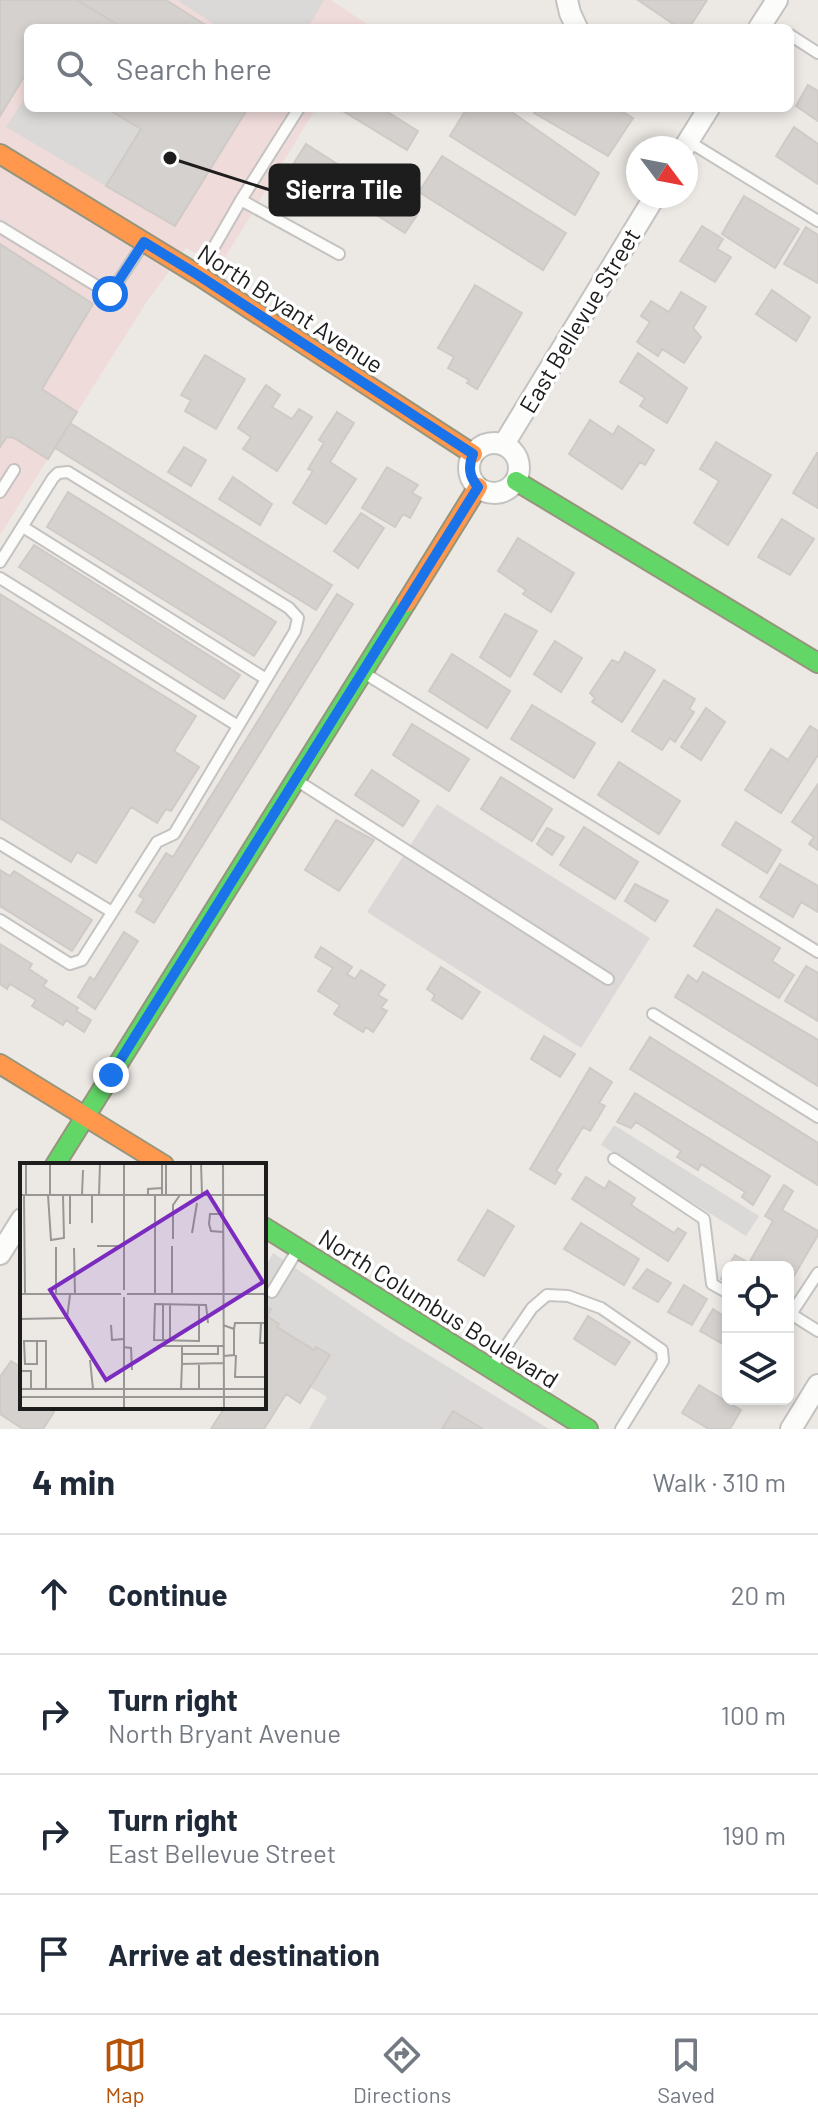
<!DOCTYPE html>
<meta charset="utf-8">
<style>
:root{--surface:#fff;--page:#f2f2f3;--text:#1f2937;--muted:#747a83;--line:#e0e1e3;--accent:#b45309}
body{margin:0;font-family:Barlow,sans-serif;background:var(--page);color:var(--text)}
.controls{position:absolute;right:24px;bottom:24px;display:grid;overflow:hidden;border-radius:12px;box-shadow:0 4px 12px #0003}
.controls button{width:72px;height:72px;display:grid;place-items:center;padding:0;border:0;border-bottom:2px solid var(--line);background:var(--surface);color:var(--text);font:40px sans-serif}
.compass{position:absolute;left:626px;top:136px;width:72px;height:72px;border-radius:50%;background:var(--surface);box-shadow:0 4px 12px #0003;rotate:122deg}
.stop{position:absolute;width:24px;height:24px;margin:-18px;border:6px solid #1a73e8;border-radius:50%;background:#fff}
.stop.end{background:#1a73e8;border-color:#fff;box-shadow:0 2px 8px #0008}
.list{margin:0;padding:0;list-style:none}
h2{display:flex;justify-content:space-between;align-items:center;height:104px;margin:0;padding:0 32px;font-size:34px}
h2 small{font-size:26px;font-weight:400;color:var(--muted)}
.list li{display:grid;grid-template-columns:52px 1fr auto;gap:24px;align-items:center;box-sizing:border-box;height:120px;padding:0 32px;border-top:2px solid var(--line)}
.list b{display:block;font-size:30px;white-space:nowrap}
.list p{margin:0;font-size:26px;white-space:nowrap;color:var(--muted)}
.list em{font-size:26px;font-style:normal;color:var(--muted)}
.icon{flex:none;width:44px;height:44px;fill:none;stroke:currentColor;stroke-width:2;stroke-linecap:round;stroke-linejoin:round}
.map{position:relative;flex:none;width:818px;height:1429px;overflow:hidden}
.search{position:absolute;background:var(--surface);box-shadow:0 4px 12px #0003;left:24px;right:24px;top:24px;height:88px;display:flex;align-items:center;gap:20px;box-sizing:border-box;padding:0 28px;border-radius:12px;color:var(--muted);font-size:30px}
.sheet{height:584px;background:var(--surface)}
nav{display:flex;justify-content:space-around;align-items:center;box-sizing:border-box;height:112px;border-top:2px solid var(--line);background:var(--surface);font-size:22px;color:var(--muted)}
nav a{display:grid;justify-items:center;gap:4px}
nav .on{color:var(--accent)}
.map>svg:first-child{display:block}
.residential{fill:#dbd8d7}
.commercial{fill:#efdbda}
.parking{fill:#dad9d7}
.building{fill:#d4d1ce;stroke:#cfcac6;stroke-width:2}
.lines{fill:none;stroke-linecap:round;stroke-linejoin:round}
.lane-casing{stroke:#c4c3c1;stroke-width:14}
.street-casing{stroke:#c4c3c1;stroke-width:24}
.fast-casing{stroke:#96957c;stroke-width:22}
.slow-casing{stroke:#96957c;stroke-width:22}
.lane{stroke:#fcfcfb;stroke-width:10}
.street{stroke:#fcfcfb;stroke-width:20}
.fast{stroke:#63d668;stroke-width:18}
.slow{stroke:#ff974d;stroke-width:18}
.route{stroke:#1a73e8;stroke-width:10}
.labels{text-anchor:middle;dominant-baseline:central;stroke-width:7;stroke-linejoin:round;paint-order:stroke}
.street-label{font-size:24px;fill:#1d1d1d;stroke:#fff}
.inset-road{fill:none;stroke:#999795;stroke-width:2}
.view{fill:#7b2cbf;fill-opacity:0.15;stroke:#7b2cbf;stroke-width:4}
.inset-edge{fill:none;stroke:#1d1d1d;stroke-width:4}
.leader{fill:none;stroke:#1d1d1d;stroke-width:3}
.callout-dot{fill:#1d1d1d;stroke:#fff;stroke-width:3}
.callout{fill:#1d1d1d;stroke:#1d1d1d;stroke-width:3}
.callout-label{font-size:26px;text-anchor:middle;font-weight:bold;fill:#fff}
</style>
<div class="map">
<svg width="818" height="1429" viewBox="0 0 818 1429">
<rect width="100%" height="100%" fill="#ece9e5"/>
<path class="residential" d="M437,804L650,938L581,1048L367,912Z
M399,1337L549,1429H343Z"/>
<path class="commercial" d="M0,0H331L367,24L365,28H28V108H316L220,266L186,248L144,306L0,535Z"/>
<path class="parking" d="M177,0H324L308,28H220Z
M28,93V108H106L141,129L106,186L6,127Z
M614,1125L759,1216L746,1236L601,1145Z
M273,1253L399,1337L461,1375L429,1429H309L327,1397L310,1387L329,1355L316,1347L314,1350L277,1327L267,1316L271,1309L264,1305V1269Z"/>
<path class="building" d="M0,0H77L123,28H28V70L0,116Z
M77,0H166L210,28H123Z
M638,0H707L689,28H679Z
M808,85L818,91V121L796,106Z
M106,108H248L175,226L106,186L141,129Z
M338,108H381L418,131L407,150Z
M467,108H506L599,173L575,215L450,136Z
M537,108H616L633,118L608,156L534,113Z
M794,127L818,144V184L776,156Z
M306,144L417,215L405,233L294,163Z
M442,156L566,233L543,270L419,192Z
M744,196L799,229L775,268L722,234Z
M702,226L723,239L717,249L731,257L715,282L680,261Z
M806,227L818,235V283L784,264Z
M0,244L93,304L42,389L77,412L48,459L14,438L7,437L0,447Z
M475,285L522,313L477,389L467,383L469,380L448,368L454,357L438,348Z
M772,290L810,317L796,341L756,314Z
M681,292L706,307L693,328L701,337L684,363L662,349L658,356L637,342L650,322L641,316L651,301L669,312Z
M638,353L687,388L667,423L640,406L645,398L620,382Z
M205,355L245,379L216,429L185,411L191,400L181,395Z
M266,385L280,395L272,407L292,419L299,409L312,417L277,471L243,449L251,437L238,428Z
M337,412L354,423L330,462L356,479L326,524L293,503L313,471L308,469L324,443L319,440Z
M590,420L613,435L618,426L654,450L645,465L640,462L622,489L569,454Z
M70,423L332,585L316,610L55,448Z
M716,442L771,475L728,545L694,523L719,481L700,469Z
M184,447L206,460L191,486L168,472Z
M817,453H818V508L793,493Z
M387,467L418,485L412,493L421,498L410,518L403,514L395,527L362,508Z
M233,477L272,504L260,525L219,499Z
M68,492L276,622L254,656L47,527Z
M361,513L384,528L358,568L334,551Z
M782,519L814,539L790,575L758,557Z
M518,538L574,573L551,612L523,594L526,590L498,571Z
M34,545L240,675L224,699L19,567Z
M0,594L196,716L174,751L199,767L171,811L166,809L157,823L131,807L96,863L77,852L71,862L0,818Z
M337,594L353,604L154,923L136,912L144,899L139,896L166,853L173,857Z
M505,614L537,631L510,677L480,657Z
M555,641L582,658L561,692L534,674Z
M625,652L655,670L622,722L592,702L595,698L590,693L612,660L619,663Z
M452,654L510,691L487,728L429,691Z
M664,680L695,699L689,709L694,712L675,742L670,738L662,750L632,731Z
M532,705L595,743L574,778L511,739Z
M706,708L725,722L701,760L681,747Z
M412,724L469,759L449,791L393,755Z
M810,726L818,731V755L781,813L745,790L771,749L788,760Z
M619,762L680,801L659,834L598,795Z
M372,770L419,801L403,826L355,795Z
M501,777L552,809L532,841L481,809Z
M818,784V850L809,844L814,837L792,822Z
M336,820L374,840L339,891L305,870Z
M736,822L781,850L767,873L722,845Z
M584,827L638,862L615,899L560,865Z
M547,828L564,837L552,855L537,844Z
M780,864L818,886V912L801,902L793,917L760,897Z
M0,870L10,876L14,871L92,920L72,951L0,906Z
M635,884L668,901L655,921L625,901Z
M717,909L780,948L772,961L794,975L779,998L694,946Z
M124,932L138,941L95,1009L78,997L90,977L94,980Z
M0,944L32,964L29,969L47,981L43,986L78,1008L76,1011L91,1020L84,1032L66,1020L63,1025L32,1006L36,1000L10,984L7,989L0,984Z
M321,947L352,967L347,974L355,979L361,970L385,985L378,995L387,1000L381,1008L387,1011L373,1032L366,1027L363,1032L334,1014L340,1005L318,991L333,968L315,957Z
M806,966L818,973V1021L785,1001Z
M441,967L480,992L462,1019L432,1000L435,995L427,989Z
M703,972L818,1040V1086L675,997L688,975L697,982Z
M544,1036L575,1054L560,1077L531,1059Z
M650,1037L818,1143V1185L630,1069Z
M590,1068L612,1082L599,1103L605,1106L590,1131L583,1127L556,1171L561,1174L555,1184L530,1169Z
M635,1093L770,1176L753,1205L742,1197L745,1192L701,1164L698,1170L677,1157L681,1151L636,1122L631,1128L617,1122Z
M586,1177L605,1189L609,1181L635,1198L631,1205L674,1233L678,1228L686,1233L668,1261L572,1199Z
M784,1185L793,1191L782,1210L818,1231V1235L788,1286V1267H728V1283L721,1279L735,1255L749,1263L773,1221L765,1216Z
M488,1210L514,1226L484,1276L458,1260Z
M581,1223L639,1259L624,1285L564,1249Z
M647,1269L671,1283L658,1302L633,1288Z
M684,1285L707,1299L692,1325L668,1312Z
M264,1305L271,1309L267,1316L279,1324L277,1327L314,1350L316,1347L330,1355L300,1403L286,1394L264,1429H211L225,1407H264Z
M713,1309L728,1319V1332L721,1343L700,1331Z
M588,1316L630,1342L615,1365L574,1339Z
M11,1361L22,1368V1407H47L54,1412L43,1429H23L0,1414V1377Z
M699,1385L741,1410L730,1429H709L682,1413Z
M453,1411L483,1429H442Z"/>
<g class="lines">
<defs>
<path id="lane" d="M790,35L818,53
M688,141L818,221
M241,200L299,108
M0,227L110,294L143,244
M199,273L241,200L339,254
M0,492L14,470
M23,527L266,679
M0,562L53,478L58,473L68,472L289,608L298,618L295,631L174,834L157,842L82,960L70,964L0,920
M0,578L238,726
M364,673L818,952
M296,780L608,979
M0,844L112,912
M653,1014L818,1117
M614,1159L704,1219L712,1284L728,1293
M818,1273L791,1314L818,1331
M272,1292L298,1249
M493,1365L532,1308L547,1295L568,1296L601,1308L662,1350L663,1361L621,1429"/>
<path id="street" d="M567,0L570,13L577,28
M759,28L777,0
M684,148L709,108
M469 468a25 25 0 1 1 50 0a25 25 0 1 1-50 0Z
M504,444L655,196
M0,1254L22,1219
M791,1429L818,1385"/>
<path id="fast" d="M516,481L818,663
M55,1165L406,603
M264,1227L588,1429"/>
<path id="slow" d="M0,154L198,275L473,454
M406,603L478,487
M0,1064L164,1165"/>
</defs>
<use href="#lane" class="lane-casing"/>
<use href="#street" class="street-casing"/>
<use href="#fast" class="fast-casing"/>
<use href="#slow" class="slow-casing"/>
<use href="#lane" class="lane"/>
<use href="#street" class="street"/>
<use href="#fast" class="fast"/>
<use href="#slow" class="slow"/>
</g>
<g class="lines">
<path class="route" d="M110,294L144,242L198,275L473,454C468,467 469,476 478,487L111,1075"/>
</g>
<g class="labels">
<g class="street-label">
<text transform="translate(291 308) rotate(33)">North Bryant Avenue</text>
<text transform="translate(579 320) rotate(-59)">East Bellevue Street</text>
<text transform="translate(439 1308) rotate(32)">North Columbus Boulevard</text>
</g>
</g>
<g transform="translate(20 1163)">
<rect width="246" height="246" fill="#ece9e5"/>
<path class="inset-road" d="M6,0V32M30,0V32M104,0V127M171,0V32M181,0L182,32M203,0L204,246M142,25V0M0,32H246M4,32L5,131M28,32L31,77L44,75L43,32M50,32V61M62,32L63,7M72,32V60M79,32L80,0M128,33V26L142,25V33M135,33V130M146,33V2M203,51H190L189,61L191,68L203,69M172,70L177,40M153,76V42L160,32M77,83H102M36,84V132M54,85L55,131M0,131H101M107,131H246M152,131V83M104,134V246M150,141V178M179,142V178L134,177L135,141L186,142L188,160M0,156L47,155L50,132M241,160L240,180H246M91,162L92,177L103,176M203,162L214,166V192L204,193M214,166L215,160H246M17,178H4L5,201H17V178H26V226M143,178V141M137,183H162M204,183H162V201L204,200M103,184L111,185L112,207M162,191H198V183M216,192L215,214H246M70,197L73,226M179,201V226M0,208H11V226M0,226H246M161,226L162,201M0,234H246"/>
<path class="view" d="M187,29L243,119L86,217L30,127Z"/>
<rect width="246" height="246" class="inset-edge"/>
</g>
<path class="leader" d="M170 158L270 190"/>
<circle class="callout-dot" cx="170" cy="158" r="8"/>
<rect class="callout" x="270" y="165" width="149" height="50" rx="8"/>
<g class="callout-label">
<text x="344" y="199">Sierra Tile</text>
</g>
</svg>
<div class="controls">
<button><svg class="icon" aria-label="locate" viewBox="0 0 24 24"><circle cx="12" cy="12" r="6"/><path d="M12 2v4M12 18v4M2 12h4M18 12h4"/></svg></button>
<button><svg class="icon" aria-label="layers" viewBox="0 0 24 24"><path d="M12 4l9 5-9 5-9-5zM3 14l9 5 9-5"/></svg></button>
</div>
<svg class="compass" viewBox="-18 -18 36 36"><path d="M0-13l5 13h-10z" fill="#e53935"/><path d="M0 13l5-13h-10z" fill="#747a83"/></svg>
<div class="stop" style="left:110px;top:294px"></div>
<div class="stop end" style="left:111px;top:1075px"></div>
<div class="search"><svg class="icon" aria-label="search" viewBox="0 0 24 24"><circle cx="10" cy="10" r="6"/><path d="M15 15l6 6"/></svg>Search here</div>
</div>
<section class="sheet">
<h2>4 min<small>Walk · 310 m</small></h2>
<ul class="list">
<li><svg class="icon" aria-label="ahead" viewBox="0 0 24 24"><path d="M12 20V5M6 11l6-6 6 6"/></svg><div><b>Continue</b></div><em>20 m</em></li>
<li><svg class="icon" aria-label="right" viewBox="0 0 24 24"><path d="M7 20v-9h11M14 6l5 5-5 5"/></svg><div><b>Turn right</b><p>North Bryant Avenue</p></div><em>100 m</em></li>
<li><svg class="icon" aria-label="right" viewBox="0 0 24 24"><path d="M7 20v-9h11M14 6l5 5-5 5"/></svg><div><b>Turn right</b><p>East Bellevue Street</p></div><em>190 m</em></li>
<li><svg class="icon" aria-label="arrive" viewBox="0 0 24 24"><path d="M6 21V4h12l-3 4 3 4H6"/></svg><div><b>Arrive at destination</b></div></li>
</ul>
</section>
<nav>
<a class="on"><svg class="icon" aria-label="map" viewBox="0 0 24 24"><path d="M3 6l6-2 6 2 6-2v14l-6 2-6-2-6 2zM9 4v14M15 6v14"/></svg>Map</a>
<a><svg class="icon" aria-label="directions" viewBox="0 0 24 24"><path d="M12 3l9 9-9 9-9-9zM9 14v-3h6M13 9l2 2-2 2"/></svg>Directions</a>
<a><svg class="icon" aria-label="saved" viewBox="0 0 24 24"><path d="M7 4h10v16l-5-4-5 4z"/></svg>Saved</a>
</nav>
